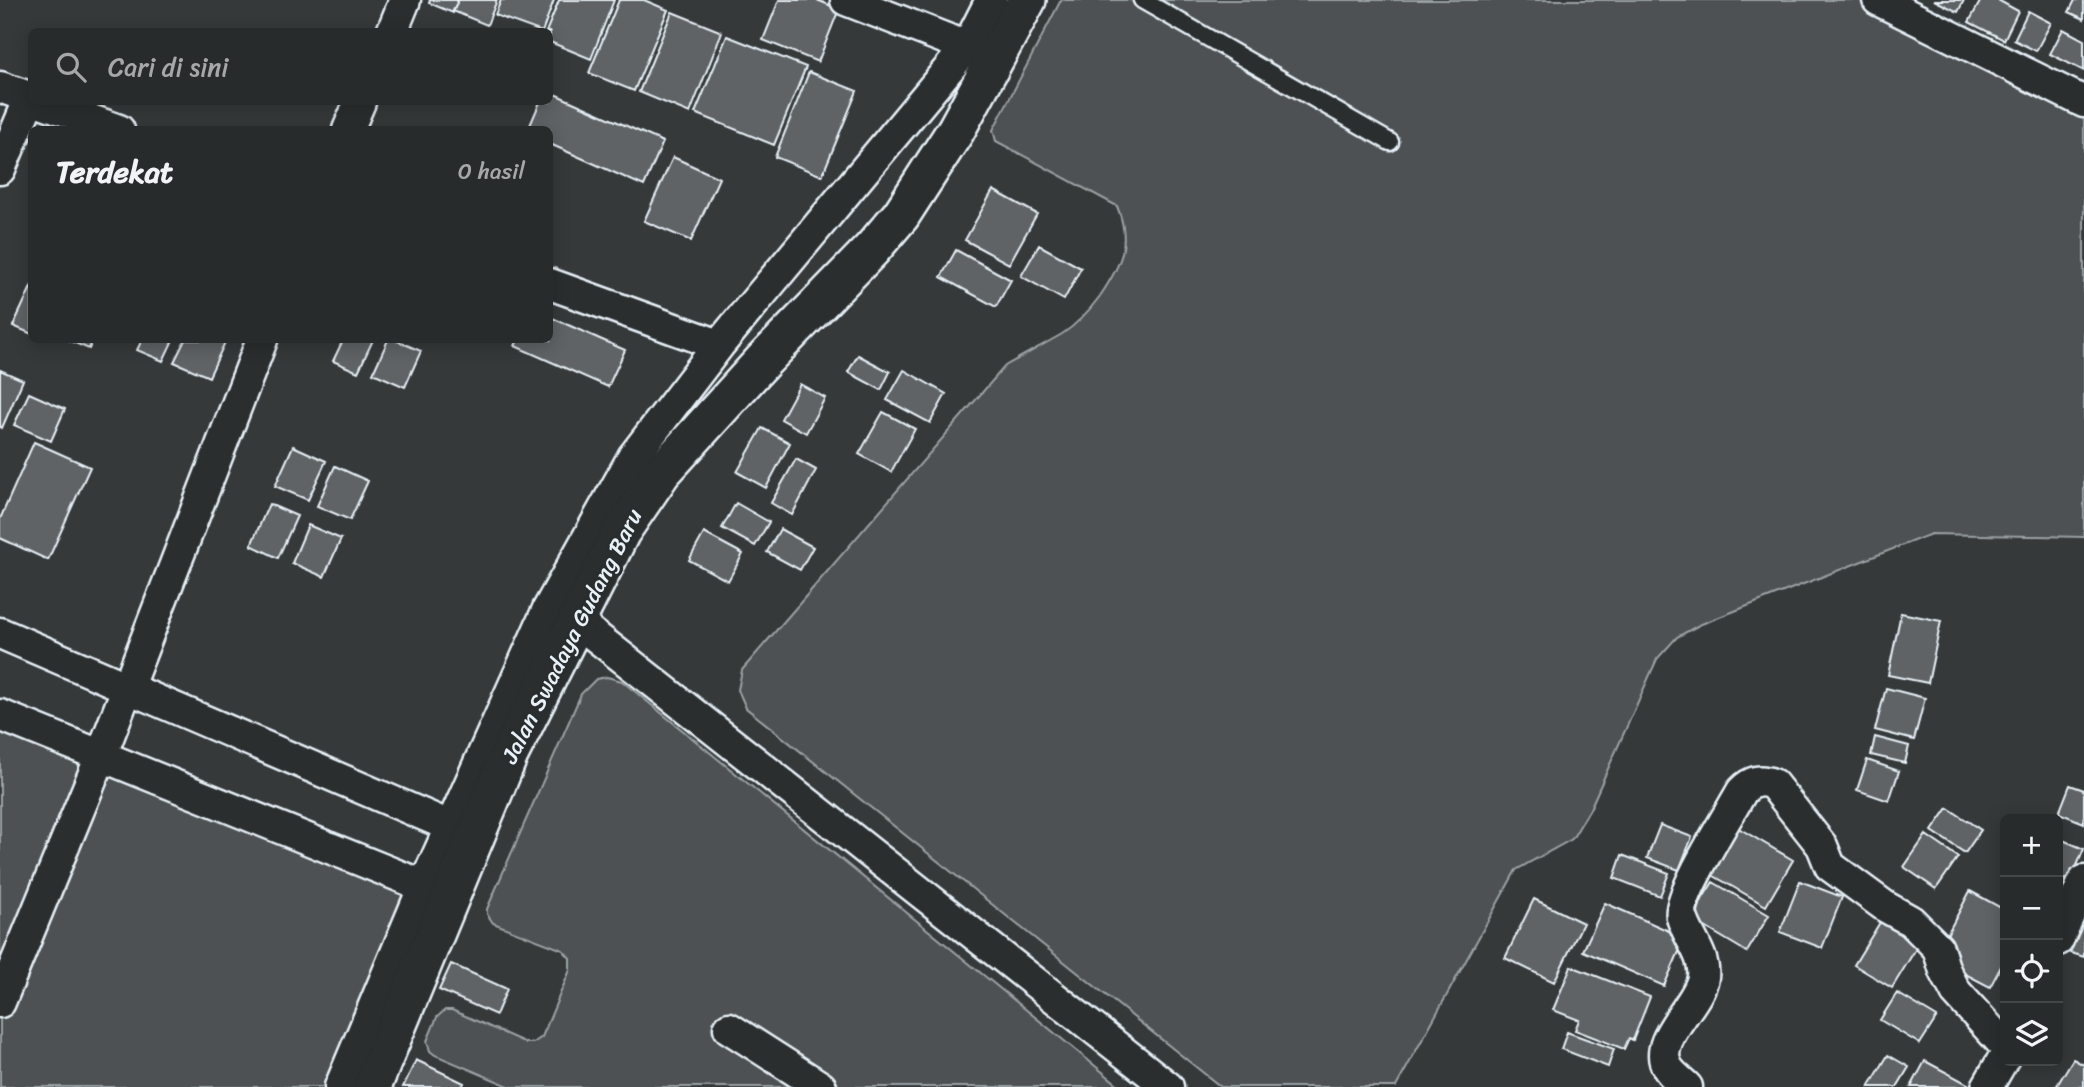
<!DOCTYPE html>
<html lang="id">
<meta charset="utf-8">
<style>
:root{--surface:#282b2c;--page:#343738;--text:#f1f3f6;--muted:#a5a7a9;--line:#444748}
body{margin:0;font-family:Sriracha,sans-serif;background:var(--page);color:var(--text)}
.controls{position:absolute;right:21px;bottom:21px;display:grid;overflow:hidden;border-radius:10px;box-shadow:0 4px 18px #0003}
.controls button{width:63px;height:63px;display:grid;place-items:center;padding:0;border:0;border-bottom:2px solid var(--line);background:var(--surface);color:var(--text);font:35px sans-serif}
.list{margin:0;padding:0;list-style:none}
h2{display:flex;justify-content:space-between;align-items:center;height:91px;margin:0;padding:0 28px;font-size:30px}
h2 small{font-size:23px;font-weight:400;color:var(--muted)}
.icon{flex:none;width:38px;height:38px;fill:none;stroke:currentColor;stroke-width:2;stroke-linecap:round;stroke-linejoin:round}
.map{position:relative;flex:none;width:2084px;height:1087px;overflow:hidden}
.search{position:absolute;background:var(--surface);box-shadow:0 4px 18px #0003;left:28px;top:28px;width:525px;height:77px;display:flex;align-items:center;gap:18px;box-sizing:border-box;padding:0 24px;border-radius:10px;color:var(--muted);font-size:26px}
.panel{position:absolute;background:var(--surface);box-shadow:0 4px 18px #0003;left:28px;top:126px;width:525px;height:217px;border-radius:10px}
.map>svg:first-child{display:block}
.green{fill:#4d5152;stroke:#9aa1a5;stroke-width:2}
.building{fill:#5f6365;stroke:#e8f1f8;stroke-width:2}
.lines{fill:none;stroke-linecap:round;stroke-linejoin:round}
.service-casing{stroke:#e8f1f8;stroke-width:21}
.minor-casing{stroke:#e8f1f8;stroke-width:35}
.tertiary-casing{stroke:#e8f1f8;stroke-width:42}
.service{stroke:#2a2d2e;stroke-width:16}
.minor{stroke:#2a2d2e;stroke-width:30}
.tertiary{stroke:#2a2d2e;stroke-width:37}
.labels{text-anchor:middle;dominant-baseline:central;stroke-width:6;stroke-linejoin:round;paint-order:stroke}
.street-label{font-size:23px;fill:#e8f1f8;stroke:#2a2d2e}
</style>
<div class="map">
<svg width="2084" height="1087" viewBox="0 0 2084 1087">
<rect width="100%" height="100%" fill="#35393a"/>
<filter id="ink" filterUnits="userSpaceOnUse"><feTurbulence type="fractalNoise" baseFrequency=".0143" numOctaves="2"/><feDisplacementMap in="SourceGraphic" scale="14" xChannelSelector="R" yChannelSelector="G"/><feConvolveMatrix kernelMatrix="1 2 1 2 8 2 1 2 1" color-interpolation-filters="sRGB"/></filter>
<g filter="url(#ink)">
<path class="green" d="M1061,0H1871L2084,98V537L1931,534L1699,625L1677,637L1657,659L1590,809L1572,839L1516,870L1396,1087H1221L746,708L738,690L742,670L1005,366C1024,355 1043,345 1062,334C1078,324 1089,311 1100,296C1121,265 1132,243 1117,206L996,141L993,130Z
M607,677L622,681L1121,1087H511L435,1055L430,1051L427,1041L437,1017L445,1010H452L526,1043H533L542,1037L570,970V958L563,950L493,923L487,914V909L581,694L596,679Z
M0,723L402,889L409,898L347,1087H0Z"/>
<path class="building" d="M430,0H458L453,13L429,3Z
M458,0H497L487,25L453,11Z
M501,0H554L542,32L495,15Z
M559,0H614L591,59L550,42V32H546Z
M619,0H644L668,10L634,91L589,73Z
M779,0H817L839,9L818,62L763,40Z
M1934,0H1964L1958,12Z
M1981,0H1998L2018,11L2004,40L1969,22Z
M2075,0H2084V19L2069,12Z
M2028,11L2051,23L2036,51L2014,40Z
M672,12L722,32L690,113L639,92Z
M2063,29L2084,40V71L2050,54Z
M727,36L806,67L774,145L695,113Z
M809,72L857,91L822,176L775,157Z
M550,92L663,142L644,186L550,144V130H528L540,102H550Z
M673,157L719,178L691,241L644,221Z
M993,190L1037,214L1009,264L965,240Z
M1039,245L1081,268L1064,300L1021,276Z
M956,250L1011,280L996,307L941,277Z
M32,285V334L13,326Z
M550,317L625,350L608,387L515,346L518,340H550Z
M68,340H93L89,349Z
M142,340H173L163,361L137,350Z
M185,340H226L209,377L174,362Z
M343,340H373L358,372L333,361Z
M388,340H395L421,351L405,387L373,373Z
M858,355L890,372L881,390L848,372Z
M0,370L23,380L2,428L0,427Z
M904,370L946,394L930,423L887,400Z
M800,384L825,398L806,433L781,419Z
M29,393L65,409L51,441L14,425Z
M883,412L915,429L891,472L859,454Z
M762,428L790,443L766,488L737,472Z
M34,442L90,467L48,560L0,538V519Z
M293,446L326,461L308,500L275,486Z
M796,459L816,470L792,515L771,503Z
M335,466L368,481L350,520L317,506Z
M736,503L769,522L755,546L722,528Z
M269,504L297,516L278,558L251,545Z
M308,525L341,539L324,577L292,563Z
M780,529L813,547L800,570L767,552Z
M704,533L743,554L728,581L689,560Z
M1901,613L1941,621L1928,683L1888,675Z
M1886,688L1925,698L1914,740L1875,730Z
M1875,737L1909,746L1905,763L1871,755Z
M1867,760L1899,771L1889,801L1857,790Z
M2070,785L2084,790V823L2059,813Z
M1948,808L1981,830L1965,853L1932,831Z
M1660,825L1692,837L1679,870L1647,858Z
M1735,826L1793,860L1766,906L1707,872Z
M1926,835L1958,857L1936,889L1904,867Z
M2058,838L2084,849L2070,882L2058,877Z
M1622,855L1669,873L1660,896L1614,878Z
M1800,881L1842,897L1822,948L1780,932Z
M1713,882L1769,915L1747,952L1690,918Z
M1970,891L2005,910V959L1990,987L1950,966L1957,953L1941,946Z
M1534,899L1583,923L1554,982L1505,958Z
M1605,903L1685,938L1664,986L1583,951Z
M1885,914L1923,937L1892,988L1854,965Z
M2079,917L2084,919V957L2068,952Z
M451,964L507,989L496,1015L439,990Z
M1571,966L1650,997L1633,1040L1629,1038L1624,1049L1575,1030L1579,1020L1553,1010Z
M1897,993L1937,1017L1920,1044L1880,1020Z
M1567,1032L1614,1049L1608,1067L1561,1049Z
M1888,1055L1909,1067L1897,1087H1869Z
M2073,1059L2084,1065V1087H2056Z
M416,1060L464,1083L462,1087H403Z
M1925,1061L1968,1084L1966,1087H1911Z"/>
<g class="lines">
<defs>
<path id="service" d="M1142,0L1390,142"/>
<path id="minor" d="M846,0L967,47
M1878,0L2084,102
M392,32L405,0
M0,87L32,98
M41,102L119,130
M348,130L360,102
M0,169L30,98
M550,284L719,345
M576,621L1168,1087
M0,633L452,827
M0,715L424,886
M2058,940L2084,881
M0,1002L101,756L262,340
M729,1028L821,1087
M340,1087L424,886L548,609L633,457L719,345L967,47L991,0
M1687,1087C1681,1081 1672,1075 1668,1068C1650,1041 1699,1005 1703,977C1706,956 1687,936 1682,917C1676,897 1730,813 1742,791C1752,781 1760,779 1773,784L1822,846L1830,866L1886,907L1911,921L1938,948L1945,971L1956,992L2005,1046
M1987,1087L2005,1056"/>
<path id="tertiary" d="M372,1087L509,755L621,532L662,472L762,362L872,249L901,215L956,130L1027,0"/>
</defs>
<use href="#service" class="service-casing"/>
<use href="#minor" class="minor-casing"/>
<use href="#tertiary" class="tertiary-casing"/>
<use href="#service" class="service"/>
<use href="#minor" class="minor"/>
<use href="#tertiary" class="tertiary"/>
</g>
</g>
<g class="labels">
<g class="street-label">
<text transform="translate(572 636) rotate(-63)">Jalan Swadaya Gudang Baru</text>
</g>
</g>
</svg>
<div class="controls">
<button>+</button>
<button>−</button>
<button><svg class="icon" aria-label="locate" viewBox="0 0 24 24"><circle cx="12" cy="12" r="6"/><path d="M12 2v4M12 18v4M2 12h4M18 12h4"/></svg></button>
<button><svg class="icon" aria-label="layers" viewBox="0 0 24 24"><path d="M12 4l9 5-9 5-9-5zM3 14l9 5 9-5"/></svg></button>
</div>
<div class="search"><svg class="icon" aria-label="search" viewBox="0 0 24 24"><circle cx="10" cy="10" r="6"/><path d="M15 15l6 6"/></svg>Cari di sini</div>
<section class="panel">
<h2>Terdekat<small>0 hasil</small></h2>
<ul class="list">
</ul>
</section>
</div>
